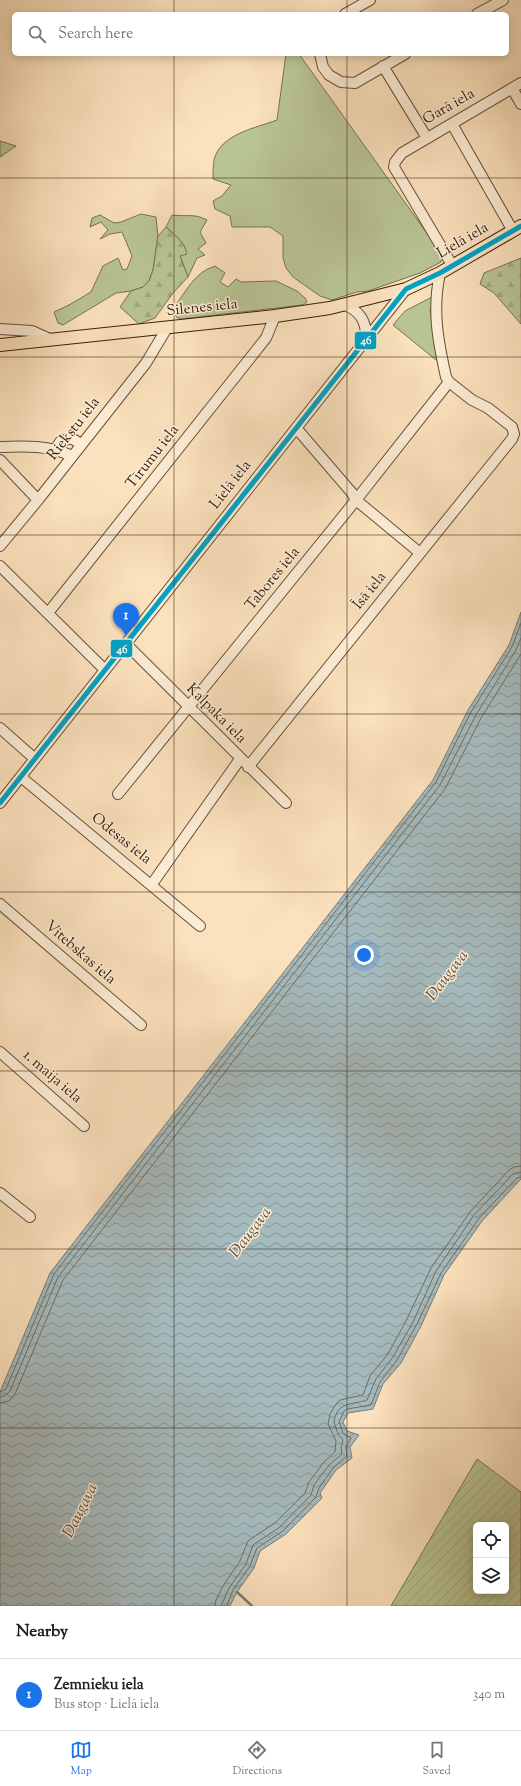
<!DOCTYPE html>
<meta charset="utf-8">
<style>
:root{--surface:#fff;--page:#f2f2f2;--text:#222;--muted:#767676;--line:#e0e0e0;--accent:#1a73e8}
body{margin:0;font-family:"Sorts Mill Goudy",serif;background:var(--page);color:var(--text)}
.controls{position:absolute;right:12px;bottom:12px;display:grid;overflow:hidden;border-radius:6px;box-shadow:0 2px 10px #0003}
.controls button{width:36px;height:36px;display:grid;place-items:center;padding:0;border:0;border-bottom:1px solid var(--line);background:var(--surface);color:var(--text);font:20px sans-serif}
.you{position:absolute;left:364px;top:955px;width:14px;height:14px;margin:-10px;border:3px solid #fff;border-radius:50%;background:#1a73e8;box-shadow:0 0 0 6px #1a73e833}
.badge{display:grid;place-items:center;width:26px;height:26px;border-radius:50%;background:var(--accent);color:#fff;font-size:13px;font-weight:700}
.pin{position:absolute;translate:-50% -33px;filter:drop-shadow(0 1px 2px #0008)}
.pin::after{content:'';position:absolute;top:21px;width:14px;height:12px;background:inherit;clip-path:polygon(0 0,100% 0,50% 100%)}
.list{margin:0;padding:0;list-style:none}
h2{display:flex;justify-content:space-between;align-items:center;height:52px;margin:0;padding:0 16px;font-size:17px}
h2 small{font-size:13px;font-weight:400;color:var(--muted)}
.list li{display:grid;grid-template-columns:26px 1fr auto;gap:12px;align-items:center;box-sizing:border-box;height:72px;padding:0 16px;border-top:1px solid var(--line)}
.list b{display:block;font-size:15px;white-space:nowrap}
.list p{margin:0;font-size:13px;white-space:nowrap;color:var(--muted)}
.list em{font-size:13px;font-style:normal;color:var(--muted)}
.icon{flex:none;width:22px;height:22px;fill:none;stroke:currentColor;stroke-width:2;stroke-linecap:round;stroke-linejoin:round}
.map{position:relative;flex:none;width:521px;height:1606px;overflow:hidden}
.search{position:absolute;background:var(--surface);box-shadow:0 2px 10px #0003;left:12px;right:12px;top:12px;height:44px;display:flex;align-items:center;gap:10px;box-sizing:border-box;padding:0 14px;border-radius:6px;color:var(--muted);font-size:15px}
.sheet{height:124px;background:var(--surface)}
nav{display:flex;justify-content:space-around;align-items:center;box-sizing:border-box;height:56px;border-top:1px solid var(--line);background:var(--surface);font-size:11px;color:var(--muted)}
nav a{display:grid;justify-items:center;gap:2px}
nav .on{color:var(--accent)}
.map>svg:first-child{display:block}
.grass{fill:#b9c495;stroke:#787250}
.forest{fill:url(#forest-firs);stroke:#787250}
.garden{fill:url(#garden-furrows);stroke:#787250;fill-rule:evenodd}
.water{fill:url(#water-waves);stroke:#797c76}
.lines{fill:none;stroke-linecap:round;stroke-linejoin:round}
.shore{stroke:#6e6d64;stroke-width:1}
.stream{stroke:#797c76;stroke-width:2.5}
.minor-casing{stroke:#695038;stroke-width:12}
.major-casing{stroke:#38200c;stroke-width:14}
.minor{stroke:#fcecd4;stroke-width:10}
.major{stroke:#fbe1bd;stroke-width:12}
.bus-1-casing{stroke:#fcecd4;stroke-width:8}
.bus-1{stroke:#03a2c4;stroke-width:5}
.grid{fill:none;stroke:#38200c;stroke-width:1;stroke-opacity:0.55}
.labels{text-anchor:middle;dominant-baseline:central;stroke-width:3;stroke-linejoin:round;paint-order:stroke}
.street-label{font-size:15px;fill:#38200c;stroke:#fcecd4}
.water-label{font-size:16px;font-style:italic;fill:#594e41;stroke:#fcecd4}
.line-badge{stroke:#fcecd4;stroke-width:1.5}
.badge-label{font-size:11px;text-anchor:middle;font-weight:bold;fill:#fff}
</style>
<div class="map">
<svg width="521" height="1606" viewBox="0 0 521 1606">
<defs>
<pattern id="forest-firs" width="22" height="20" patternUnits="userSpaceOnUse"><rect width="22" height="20" fill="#b9c495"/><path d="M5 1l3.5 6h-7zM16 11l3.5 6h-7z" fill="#a0a87f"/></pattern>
<pattern id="garden-furrows" width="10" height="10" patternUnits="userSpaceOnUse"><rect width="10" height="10" fill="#b9c495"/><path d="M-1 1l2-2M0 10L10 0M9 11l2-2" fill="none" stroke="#a0a87f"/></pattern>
<pattern id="water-waves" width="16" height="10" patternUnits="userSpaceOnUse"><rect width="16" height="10" fill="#a5babd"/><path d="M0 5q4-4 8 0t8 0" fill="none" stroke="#879798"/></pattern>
</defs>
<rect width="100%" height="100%" fill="#fbe1bd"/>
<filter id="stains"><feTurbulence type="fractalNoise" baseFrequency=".005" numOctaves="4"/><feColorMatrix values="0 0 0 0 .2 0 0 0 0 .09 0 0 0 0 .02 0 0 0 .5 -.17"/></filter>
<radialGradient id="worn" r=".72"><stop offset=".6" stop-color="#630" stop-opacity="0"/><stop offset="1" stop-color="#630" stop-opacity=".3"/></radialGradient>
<path class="grass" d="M286,54H299L441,253V262L420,273L368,291L357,292L332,300L320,296L293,277L286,268L283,258V236L270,227H232L230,216L215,209L213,201L222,196L231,185L213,179C213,173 213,166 214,160C220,134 256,128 277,120Z
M0,141L16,146L0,157Z
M141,214L156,217L158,236L153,270L149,281L143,287L131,291L116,293L63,325L58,323L54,312L69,305L91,292L103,266L118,258L123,270L127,269L132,256L122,232L110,234L100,239L108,230L101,222L90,227L92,218L100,215L114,223L121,222Z
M172,215C186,217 194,213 207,220L200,232L206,243L198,249L205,255L197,258L188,277L180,256L178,238L166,227Z
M215,266L225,273L220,282L228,287L236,279L241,282L276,281L297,291L305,298L307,302L303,305L181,319L176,317L175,306C187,290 195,272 215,266Z
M434,296L430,310L441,364L393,325L405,311Z"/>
<path class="forest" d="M166,227L178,238L184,245L187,254L180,256L188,277L173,293L155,318L139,324L120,307L131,291L143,287L149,281L153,270L158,236Z
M521,258V324L494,293L480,284L484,273Z"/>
<path class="garden" d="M477,1459L521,1492V1606H391ZM476,1525H506V1591H476Z"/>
<path class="water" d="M521,612V1179L482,1221L444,1275L421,1326L401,1363L383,1384L373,1409L348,1413L343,1422L347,1431L359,1435L350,1447L352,1458L336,1470L320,1493L322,1498L286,1534L260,1551L254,1568L237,1592L230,1606H0V1392L50,1273L433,780L468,710L509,645Z"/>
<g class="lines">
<path class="shore" d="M0,1392L6,1389L54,1274L436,782L471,712L512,647L521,623
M0,1397L6,1395L10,1391L58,1277L440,785L476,715L516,650L521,638
M0,1403L9,1401L15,1394L63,1280L445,789L481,718L521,654
M215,1606L216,1600L223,1586L240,1561L248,1541L276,1522L305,1493L309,1482L324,1462L335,1452L336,1441L328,1424L330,1414L336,1404L340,1400L363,1395L370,1376L388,1354L407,1319L431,1268L470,1212L509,1170L514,1167L521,1166
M221,1606L229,1588L246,1564L253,1545L280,1527L311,1495L314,1485L329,1465L342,1454L341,1447L343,1440L338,1434L334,1422C337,1401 352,1405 367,1400L376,1379L393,1357L413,1322L436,1271L474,1215L513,1174L521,1172
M227,1606L233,1590L250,1566L257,1548L283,1531L316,1497L319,1488L333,1468L347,1456L346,1447L351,1438L343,1433L339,1422L344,1411L347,1409L371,1405L380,1382L397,1360L417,1324L441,1273L479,1218L517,1178L521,1177"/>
<path class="stream" d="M237,1592L252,1606"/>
<defs>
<path id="minor" d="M345,14L370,0
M477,14L503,0
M320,54L323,67L329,75L341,82L355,83L405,54
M383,66L427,138
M512,88L521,104
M452,124L513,231
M452,265L394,167L395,162L402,153L521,83
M343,304C361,311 367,322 366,341
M0,329L32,331L52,340
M297,429L352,493L356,500L420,553
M0,447C25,446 49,445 72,456
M55,450L60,442L71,438L81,444
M0,460L38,500
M0,546L38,500L146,363L167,328
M0,566L105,670
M48,613L266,338L275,316
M126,644L286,803
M0,728L35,759
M248,767L512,439L514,434L512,427L488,408L472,400L449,382L446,377C438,341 432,310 440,273
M21,777L200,926
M118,794L356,500L449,382
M0,803L406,289
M152,884L240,759
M0,904L141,1025
M0,1052L84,1126
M0,1193L30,1217"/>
<path id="major" d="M0,345L275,316L330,308L406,289L440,273L521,226"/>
</defs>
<use href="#minor" class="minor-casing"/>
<use href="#major" class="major-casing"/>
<use href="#minor" class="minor"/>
<use href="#major" class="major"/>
<defs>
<path id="bus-1" d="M0,803L406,289L440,273L521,226"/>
</defs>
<use href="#bus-1" class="bus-1-casing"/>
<use href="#bus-1" class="bus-1"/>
</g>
<path class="grid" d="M174,0V14M347,0V14M174,54V1606M347,54V1606M0,178H521M0,357H521M0,535H521M0,714H521M0,892H521M0,1071H521M0,1249H521M0,1428H521"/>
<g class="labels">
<g class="street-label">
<text transform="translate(449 107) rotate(-30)">Garā iela</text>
<text transform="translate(463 241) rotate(-30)">Lielā iela</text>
<text transform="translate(202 308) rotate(-6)">Silenes iela</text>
<text transform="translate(74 429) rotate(-52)">Riekstu iela</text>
<text transform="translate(153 457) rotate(-52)">Tīrumu iela</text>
<text transform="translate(231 485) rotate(-52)">Lielā iela</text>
<text transform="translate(273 579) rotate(-51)">Tabores iela</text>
<text transform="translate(370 591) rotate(-51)">Īsā iela</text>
<text transform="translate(216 714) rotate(45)">Kalpaka iela</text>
<text transform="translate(121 839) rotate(39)">Odesas iela</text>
<text transform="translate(80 953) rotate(41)">Vitebskas iela</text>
<text transform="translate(52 1077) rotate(41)">1. maija iela</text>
</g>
<g class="water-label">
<text transform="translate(448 976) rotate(-53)">Daugava</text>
<text transform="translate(251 1233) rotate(-53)">Daugava</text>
<text transform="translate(81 1511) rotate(-63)">Daugava</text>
</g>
</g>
<g class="line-badge">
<rect x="354" y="331" width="23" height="19" rx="4" fill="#03a2c4"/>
<rect x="110" y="639" width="23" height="19" rx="4" fill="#03a2c4"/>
</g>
<g class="badge-label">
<text x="366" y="344">46</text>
<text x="122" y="653">46</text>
</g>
<rect width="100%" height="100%" filter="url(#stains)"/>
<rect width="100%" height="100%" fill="url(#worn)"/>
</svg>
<div class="controls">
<button><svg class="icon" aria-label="locate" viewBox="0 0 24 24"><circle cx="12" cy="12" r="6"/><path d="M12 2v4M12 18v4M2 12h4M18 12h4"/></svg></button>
<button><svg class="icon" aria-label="layers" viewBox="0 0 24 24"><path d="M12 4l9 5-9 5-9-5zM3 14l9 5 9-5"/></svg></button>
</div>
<div class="you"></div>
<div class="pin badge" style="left:126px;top:636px">1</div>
<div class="search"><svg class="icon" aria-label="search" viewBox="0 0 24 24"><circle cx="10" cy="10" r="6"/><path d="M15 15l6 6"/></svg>Search here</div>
</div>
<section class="sheet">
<h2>Nearby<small></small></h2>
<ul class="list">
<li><span class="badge">1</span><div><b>Zemnieku iela</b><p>Bus stop · Lielā iela</p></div><em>340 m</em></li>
</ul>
</section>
<nav>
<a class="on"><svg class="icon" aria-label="map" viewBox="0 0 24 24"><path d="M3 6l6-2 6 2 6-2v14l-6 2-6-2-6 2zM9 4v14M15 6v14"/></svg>Map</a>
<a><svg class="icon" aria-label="directions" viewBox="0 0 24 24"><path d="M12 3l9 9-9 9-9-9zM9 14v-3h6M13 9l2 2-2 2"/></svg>Directions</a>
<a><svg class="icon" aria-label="saved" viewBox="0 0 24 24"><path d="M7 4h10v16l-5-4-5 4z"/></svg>Saved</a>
</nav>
